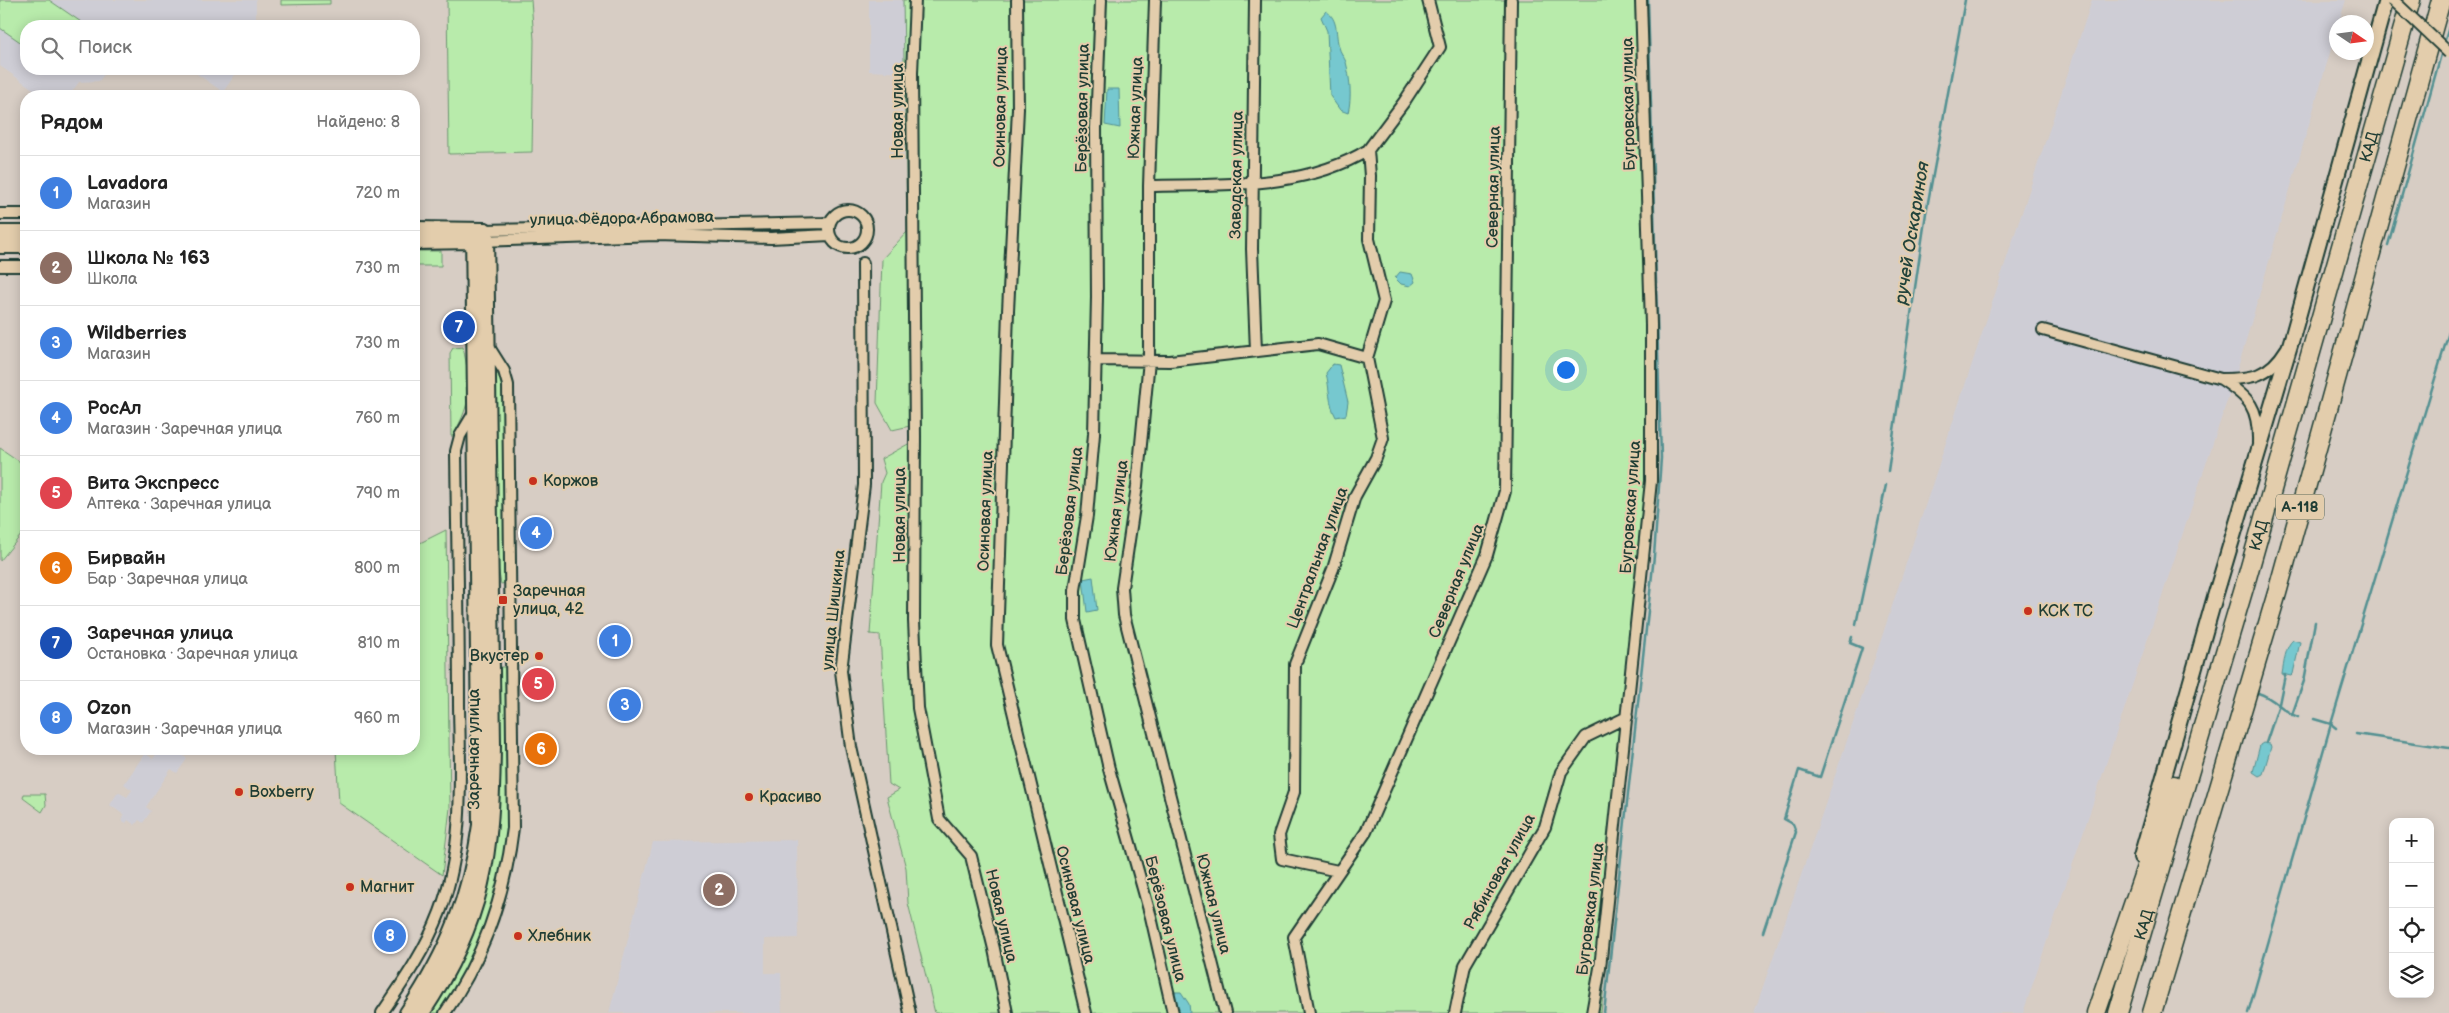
<!DOCTYPE html>
<html lang="ru">
<meta charset="utf-8">
<style>
:root{--surface:#fff;--page:#f2f2f2;--text:#222;--muted:#767676;--line:#e0e0e0;--accent:#c8321e}
body{margin:0;font-family:"Balsamiq Sans",sans-serif;background:var(--page);color:var(--text)}
.controls{position:absolute;right:15px;bottom:15px;display:grid;overflow:hidden;border-radius:10px;box-shadow:0 2px 12px #0003}
.controls button{width:45px;height:45px;display:grid;place-items:center;padding:0;border:0;border-bottom:1px solid var(--line);background:var(--surface);color:var(--text);font:25px sans-serif}
.compass{position:absolute;left:2329px;top:15px;width:45px;height:45px;border-radius:50%;background:var(--surface);box-shadow:0 2px 12px #0003;rotate:103deg}
.you{position:absolute;left:1565px;top:369px;width:18px;height:18px;margin:-12px;border:4px solid #fff;border-radius:50%;background:#1a73e8;box-shadow:0 0 0 8px #1a73e833}
.badge{display:grid;place-items:center;width:32px;height:32px;border-radius:50%;background:var(--accent);color:#fff;font-size:16px;font-weight:700}
.pin{position:absolute;translate:-50% -50%;border:2px solid #fff;box-shadow:0 1px 5px #0006}
.list{margin:0;padding:0;list-style:none}
h2{display:flex;justify-content:space-between;align-items:center;height:65px;margin:0;padding:0 20px;font-size:21px}
h2 small{font-size:16px;font-weight:400;color:var(--muted)}
.list li{display:grid;grid-template-columns:32px 1fr auto;gap:15px;align-items:center;box-sizing:border-box;height:75px;padding:0 20px;border-top:1px solid var(--line)}
.list b{display:block;font-size:19px;white-space:nowrap}
.list p{margin:0;font-size:16px;white-space:nowrap;color:var(--muted)}
.list em{font-size:16px;font-style:normal;color:var(--muted)}
.icon{flex:none;width:28px;height:28px;fill:none;stroke:currentColor;stroke-width:2;stroke-linecap:round;stroke-linejoin:round}
.map{position:relative;flex:none;width:2449px;height:1013px;overflow:hidden}
.search{position:absolute;background:var(--surface);box-shadow:0 2px 12px #0003;left:20px;top:20px;width:400px;height:55px;display:flex;align-items:center;gap:12px;box-sizing:border-box;padding:0 18px;border-radius:20px;color:var(--muted);font-size:19px}
.panel{position:absolute;background:var(--surface);box-shadow:0 2px 12px #0003;left:20px;top:90px;width:400px;height:665px;border-radius:20px}
.map>svg:first-child{display:block}
.built{fill:#cecdd5}
.green{fill:#b8ebab;stroke:#6c9470}
.water{fill:#76c8cf;stroke:#539091}
.lines{fill:none;stroke-linecap:round;stroke-linejoin:round}
.stream{stroke:#539091;stroke-width:2.5}
.street-casing{stroke:#1f3d34;stroke-width:14}
.secondary-casing{stroke:#1f3d34;stroke-width:18}
.highway-casing{stroke:#1f3d34;stroke-width:21}
.street{stroke:#e3cdac;stroke-width:10}
.secondary{stroke:#e3cdac;stroke-width:14}
.highway{stroke:#e3cdac;stroke-width:18}
.street-bridge-casing{stroke:#1f3d34;stroke-width:14;stroke-linecap:butt}
.street-bridge{stroke:#e3cdac;stroke-width:10}
.poi-dot{fill:#c8321e;stroke:#e3cdac;stroke-width:2}
.labels{text-anchor:middle;dominant-baseline:central;stroke-width:4;stroke-linejoin:round;paint-order:stroke}
.shield{fill:#e3cdac;stroke:#5a6858;stroke-width:1}
.shield-label{font-size:15px;font-weight:bold;fill:#1f3d34}
.street-label{font-size:16px;fill:#1f3d34;stroke:#e3cdac}
.poi-label{font-size:16px;fill:#1f3d34;stroke:#e3cdac;text-anchor:start}
.water-label{font-size:18px;font-style:italic;fill:#23443c;stroke:#e3cdac}
</style>
<div class="map">
<svg width="2449" height="1013" viewBox="0 0 2449 1013">
<rect width="100%" height="100%" fill="#d7cdc4"/>
<filter id="ink" filterUnits="userSpaceOnUse"><feTurbulence type="fractalNoise" baseFrequency=".02" numOctaves="2"/><feDisplacementMap in="SourceGraphic" scale="10" xChannelSelector="R" yChannelSelector="G"/><feConvolveMatrix kernelMatrix="1 2 1 2 8 2 1 2 1" color-interpolation-filters="sRGB"/></filter>
<g filter="url(#ink)">
<path class="built" d="M0,0H256V26H26V69H108L99,81L79,82L69,96H43L0,66Z
M869,0H903L905,73L869,71Z
M2092,0H2346L2339,22H2336V32L2237,371L2023,1013H1754L1868,679Z
M190,69H239L223,92Z
M155,749H187L184,756L187,759L177,773L171,769L146,807L151,811L143,823L139,820L135,825L128,820L126,823L121,820L124,815L110,805L118,792L127,797L132,790L124,784L145,753L153,759L158,751Z
M797,840L798,938L765,939V973H781L782,1013H609L653,842Z"/>
<path class="green" d="M0,0H49L87,26H26V46L0,28Z
M281,0H330V4L281,5Z
M447,0H531L534,40L532,152L449,154Z
M903,0H1645L1658,462L1601,1013H935L908,903L906,868L887,797L899,790L889,784L880,635L870,634L881,482L885,473L881,459L910,443V426L892,430L877,403L882,259L907,232Z
M414,251H441V266H414Z
M414,298H417L418,361L414,353Z
M463,347C471,387 473,399 453,436H451L450,353L453,348Z
M497,374L502,376L503,382L506,583L501,584L496,556L494,376Z
M0,448L26,466V529L0,561Z
M446,530L450,808L442,875L339,803L336,749H414V546Z
M498,667H507L508,828C503,870 493,911 477,950C468,972 453,992 441,1013H429C510,897 499,801 498,667Z
M24,794H45L46,805L42,812L23,798Z"/>
<path class="water" d="M1326,11C1339,20 1335,34 1339,47C1340,52 1344,57 1346,62C1350,78 1352,97 1348,113L1340,110L1330,96L1327,31L1321,17Z
M1107,89H1119L1120,128L1105,125Z
M1400,272L1412,274L1415,282L1410,286L1401,284L1395,278Z
M1333,364L1339,365L1348,402L1346,415L1336,417C1328,403 1330,388 1326,373Z
M1093,577L1097,610L1087,612L1083,579Z
M2293,640L2300,642L2293,674L2291,676L2282,674C2284,664 2285,646 2293,640Z
M2263,743L2270,744L2271,747L2263,774L2259,776L2253,772L2260,745Z
M1175,992H1181L1189,1004L1190,1013H1176L1172,996Z"/>
<g class="lines">
<path class="stream" d="M2444,43L2449,27
M2388,245L2442,51
M1888,471L1926,213L1965,0
M1856,624L1886,485
M2258,693C2275,698 2283,712 2298,717
M2292,715L2304,681L2315,622
M2314,719L2331,724L2336,728
M2356,734L2449,748
M2266,743L2279,704L2285,675
M1763,932L1796,832L1793,824L1784,819L1799,770L1820,777L1862,648L1850,643L1852,637
M1604,1013L1654,556L1661,458L1648,0
M2248,1013L2331,724L2449,332"/>
<defs>
<path id="street" d="M915,0L912,73L915,436L914,621L918,708L939,819L971,856L994,949L1007,1013
M1017,0L1018,109L1008,311L997,645L1086,1013
M1101,0L1096,128L1097,297L1094,434L1087,516L1075,590V620L1109,769L1151,917L1173,1013
M1155,0L1149,186V360L1137,486L1122,588L1124,615L1225,1013
M1255,0L1252,249L1256,351
M1149,186C1222,184 1303,190 1368,150
M829 229a19 19 0 1 1 38 0a19 19 0 1 1-38 0Z
M0,214H26
M485,230L830,223
M481,241L656,235L771,238L830,235
M863,263L864,485L841,671L851,747L910,1013
M0,266H26
M2043,330L2221,379C2251,379 2269,377 2286,349
M1095,360L1170,361L1318,344L1367,358
M2221,379C2250,398 2259,408 2258,443
M1338,871L1282,859L1279,835L1294,792L1295,664L1333,569L1355,496L1376,458L1383,438L1367,358L1384,301L1369,239L1370,176L1368,150L1404,102L1440,47L1428,0
M382,1013C404,981 426,949 440,912C465,846 460,774 459,705C459,621 457,536 456,451L460,436L475,411
M445,1013C484,957 505,895 513,828L508,385L504,371L487,344
M1309,1013L1294,937L1366,832L1487,555L1505,491L1511,0
M1455,1013L1465,965L1545,827L1561,772L1586,737L1627,717
M1592,1013L1600,968L1651,481V325L1641,0"/>
<path id="secondary" d="M414,229L485,230L486,232L493,744C492,854 485,919 422,1013
M0,233H26
M414,242L473,241
M0,246H26
M2141,857L2214,600L2293,335L2386,0
M407,1013C448,952 470,898 480,825L473,230"/>
<g id="highway">
<path d="M2096,1013L2174,785"/>
<path id="s1" d="M2118,1013L2246,581L2411,0"/>
<path d="M2152,1013L2277,593L2441,0"/>
</g>
</defs>
<use href="#street" class="street-casing"/>
<use href="#secondary" class="secondary-casing"/>
<use href="#highway" class="highway-casing"/>
<use href="#street" class="street"/>
<use href="#secondary" class="secondary"/>
<use href="#highway" class="highway"/>
<defs>
<path id="street-bridge" d="M2393,0L2449,53"/>
</defs>
<use href="#street-bridge" class="street-bridge-casing"/>
<use href="#street-bridge" class="street-bridge"/>
</g>
</g>
<g class="poi-dot">
<circle cx="533" cy="481" r="5"/>
<rect x="498" y="595" width="10" height="10" rx="2.5"/>
<circle cx="2028" cy="611" r="5"/>
<circle cx="539" cy="656" r="5"/>
<circle cx="239" cy="792" r="5"/>
<circle cx="749" cy="797" r="5"/>
<circle cx="350" cy="887" r="5"/>
<circle cx="518" cy="936" r="5"/>
</g>
<g class="labels">
<rect class="shield" x="2276" y="494.5" width="48" height="25" rx="4"/>
<g class="shield-label">
<text x="2300" y="507">А-118</text>
</g>
<g class="street-label">
<text transform="translate(1629 104) rotate(-91)">Бугровская улица</text>
<text transform="translate(1001 107) rotate(-89)">Осиновая улица</text>
<text transform="translate(1083 108) rotate(-89)">Берёзовая улица</text>
<text transform="translate(1136 108) rotate(-88)">Южная улица</text>
<text transform="translate(898 111) rotate(-90)">Новая улица</text>
<text stroke="none"><textPath href="#s1" startOffset="902">КАД</textPath></text>
<text transform="translate(1237 175) rotate(-89)">Заводская улица</text>
<text transform="translate(1494 187) rotate(-89)">Северная улица</text>
<text transform="translate(622 219) rotate(-1)">улица Фёдора Абрамова</text>
<text transform="translate(1631 507) rotate(-86)">Бугровская улица</text>
<text transform="translate(986 511) rotate(-88)">Осиновая улица</text>
<text transform="translate(1070 511) rotate(-83)">Берёзовая улица</text>
<text transform="translate(1117 511) rotate(-83)">Южная улица</text>
<text transform="translate(900 515) rotate(-90)">Новая улица</text>
<text stroke="none"><textPath href="#s1" startOffset="498">КАД</textPath></text>
<text transform="translate(1318 558) rotate(-70)">Центральная улица</text>
<text transform="translate(1457 581) rotate(-68)">Северная улица</text>
<text transform="translate(834 610) rotate(-84)">улица Шишкина</text>
<text transform="translate(474 749) rotate(-90)">Заречная улица</text>
<text transform="translate(1500 872) rotate(-61)">Рябиновая улица</text>
<text transform="translate(1213 904) rotate(76)">Южная улица</text>
<text transform="translate(1075 905) rotate(76)">Осиновая улица</text>
<text transform="translate(1591 909) rotate(-83)">Бугровская улица</text>
<text transform="translate(1001 916) rotate(77)">Новая улица</text>
<text transform="translate(1165 919) rotate(76)">Берёзовая улица</text>
<text stroke="none"><textPath href="#s1" startOffset="92">КАД</textPath></text>
</g>
<g class="poi-label">
<text x="543" y="481">Коржов</text>
<text x="513" y="591">Заречная<tspan x="513" dy="18">улица, 42</tspan></text>
<text x="2038" y="611">КСК ТС</text>
<text x="529" y="656" text-anchor="end">Вкустер</text>
<text x="249" y="792">Boxberry</text>
<text x="759" y="797">Красиво</text>
<text x="360" y="887">Магнит</text>
<text x="528" y="936">Хлебник</text>
</g>
<g class="water-label">
<text transform="translate(1912 233) rotate(-81)">ручей Оскариноя</text>
</g>
</g>
</svg>
<div class="controls">
<button>+</button>
<button>−</button>
<button><svg class="icon" aria-label="locate" viewBox="0 0 24 24"><circle cx="12" cy="12" r="6"/><path d="M12 2v4M12 18v4M2 12h4M18 12h4"/></svg></button>
<button><svg class="icon" aria-label="layers" viewBox="0 0 24 24"><path d="M12 4l9 5-9 5-9-5zM3 14l9 5 9-5"/></svg></button>
</div>
<svg class="compass" viewBox="-18 -18 36 36"><path d="M0-13l5 13h-10z" fill="#e53935"/><path d="M0 13l5-13h-10z" fill="#767676"/></svg>
<div class="you"></div>
<div class="pin badge" style="left:615px;top:641px;background:#3f7fe0">1</div>
<div class="pin badge" style="left:719px;top:890px;background:#8d6e63">2</div>
<div class="pin badge" style="left:625px;top:705px;background:#3f7fe0">3</div>
<div class="pin badge" style="left:536px;top:533px;background:#3f7fe0">4</div>
<div class="pin badge" style="left:538px;top:684px;background:#e0444e">5</div>
<div class="pin badge" style="left:541px;top:749px;background:#e8710a">6</div>
<div class="pin badge" style="left:459px;top:327px;background:#1a4fb4">7</div>
<div class="pin badge" style="left:390px;top:936px;background:#3f7fe0">8</div>
<div class="search"><svg class="icon" aria-label="search" viewBox="0 0 24 24"><circle cx="10" cy="10" r="6"/><path d="M15 15l6 6"/></svg>Поиск</div>
<section class="panel">
<h2>Рядом<small>Найдено: 8</small></h2>
<ul class="list">
<li><span class="badge" style="background:#3f7fe0">1</span><div><b>Lavadora</b><p>Магазин</p></div><em>720 m</em></li>
<li><span class="badge" style="background:#8d6e63">2</span><div><b>Школа № 163</b><p>Школа</p></div><em>730 m</em></li>
<li><span class="badge" style="background:#3f7fe0">3</span><div><b>Wildberries</b><p>Магазин</p></div><em>730 m</em></li>
<li><span class="badge" style="background:#3f7fe0">4</span><div><b>РосАл</b><p>Магазин · Заречная улица</p></div><em>760 m</em></li>
<li><span class="badge" style="background:#e0444e">5</span><div><b>Вита Экспресс</b><p>Аптека · Заречная улица</p></div><em>790 m</em></li>
<li><span class="badge" style="background:#e8710a">6</span><div><b>Бирвайн</b><p>Бар · Заречная улица</p></div><em>800 m</em></li>
<li><span class="badge" style="background:#1a4fb4">7</span><div><b>Заречная улица</b><p>Остановка · Заречная улица</p></div><em>810 m</em></li>
<li><span class="badge" style="background:#3f7fe0">8</span><div><b>Ozon</b><p>Магазин · Заречная улица</p></div><em>960 m</em></li>
</ul>
</section>
</div>
